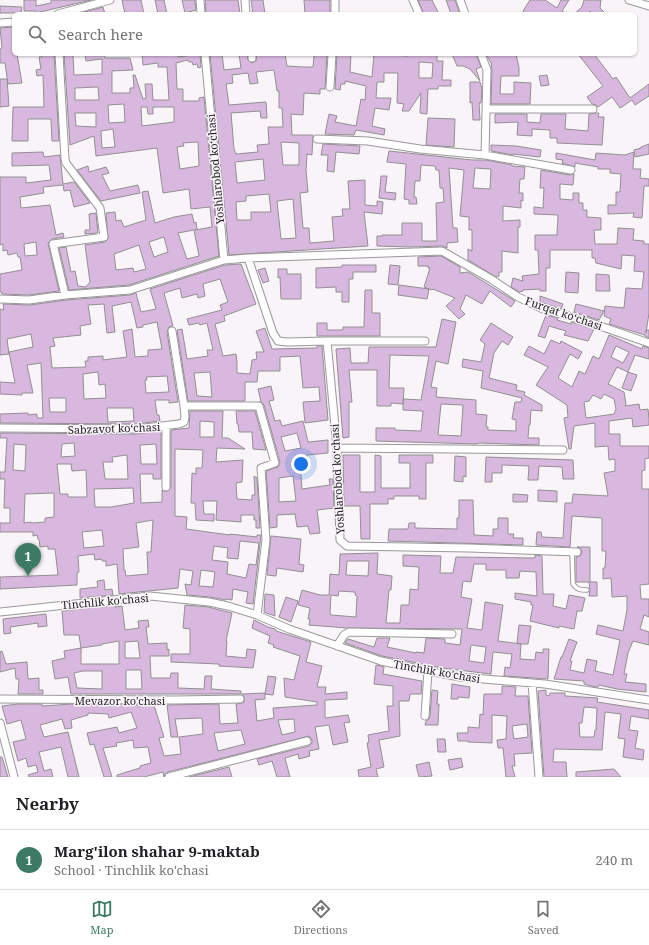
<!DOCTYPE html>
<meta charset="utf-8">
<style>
:root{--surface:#fff;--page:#f6f6f6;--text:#202124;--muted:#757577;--line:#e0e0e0;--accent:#3d7a66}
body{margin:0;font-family:"Noto Serif",serif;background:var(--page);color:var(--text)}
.you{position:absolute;left:301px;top:464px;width:14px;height:14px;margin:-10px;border:3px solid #fff;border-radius:50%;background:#1a73e8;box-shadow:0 0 0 6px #1a73e833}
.badge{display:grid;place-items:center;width:26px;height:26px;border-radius:50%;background:var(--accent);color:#fff;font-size:13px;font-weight:700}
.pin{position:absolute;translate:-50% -33px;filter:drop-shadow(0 1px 2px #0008)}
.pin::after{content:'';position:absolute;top:21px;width:14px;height:12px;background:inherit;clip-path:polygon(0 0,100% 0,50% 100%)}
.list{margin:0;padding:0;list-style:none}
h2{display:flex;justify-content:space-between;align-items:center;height:52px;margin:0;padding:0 16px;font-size:17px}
h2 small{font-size:13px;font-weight:400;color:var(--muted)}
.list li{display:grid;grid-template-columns:26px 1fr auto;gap:12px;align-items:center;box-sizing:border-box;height:60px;padding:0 16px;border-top:1px solid var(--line)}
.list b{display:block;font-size:15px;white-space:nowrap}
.list p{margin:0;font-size:13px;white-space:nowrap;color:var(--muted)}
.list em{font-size:13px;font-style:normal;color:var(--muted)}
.icon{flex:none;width:22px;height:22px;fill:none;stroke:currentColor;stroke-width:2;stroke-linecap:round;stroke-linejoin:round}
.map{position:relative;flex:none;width:649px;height:777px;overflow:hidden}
.search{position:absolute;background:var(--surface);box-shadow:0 1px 3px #0004;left:12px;right:12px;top:12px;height:44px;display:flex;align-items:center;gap:10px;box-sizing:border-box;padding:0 14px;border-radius:6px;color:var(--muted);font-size:15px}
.sheet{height:112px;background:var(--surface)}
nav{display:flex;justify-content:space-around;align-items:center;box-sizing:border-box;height:56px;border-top:1px solid var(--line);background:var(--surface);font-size:11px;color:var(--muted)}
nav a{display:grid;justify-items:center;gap:2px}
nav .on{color:var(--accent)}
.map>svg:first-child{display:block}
.building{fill:#d8b8de;stroke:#938f93;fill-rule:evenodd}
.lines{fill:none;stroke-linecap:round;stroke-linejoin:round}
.lane-casing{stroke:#9b989c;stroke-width:5.5}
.street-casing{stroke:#9b989c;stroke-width:9}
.lane{stroke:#fff;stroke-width:3.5}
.street{stroke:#fff;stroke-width:7}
.labels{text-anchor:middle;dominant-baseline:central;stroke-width:3;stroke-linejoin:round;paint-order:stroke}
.street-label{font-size:11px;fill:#252425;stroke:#f8f4f8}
</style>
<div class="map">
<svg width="649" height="777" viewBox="0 0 649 777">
<rect width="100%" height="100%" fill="#f8f4f8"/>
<path class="building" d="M24,0H36V6L51,3V0H91L36,13V11H24Z
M122,0H141L144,14H125Z
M155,0H164L167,14H158Z
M182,0H195L196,10L185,13Z
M205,0H238L240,14H206Z
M251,0H263L265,14H253Z
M304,0H330V14H305Z
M418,0H432L439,14H424Z
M446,0H455L460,14H451Z
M530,0H545L557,8L561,0H569L562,11L566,14H527L523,11Z
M584,0H601L600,8L606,14H592L590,11L587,14H574L582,7Z
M0,6L22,7L21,13H0Z
M103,7L105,14H80V13Z
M14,27V54H17L22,83L8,84L5,63H0V49L2,48L0,28Z
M42,54H54L59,141H52L51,119H28V141H12L13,107H44L43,75L37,76L36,70L41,69L39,57H42Z
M64,54H73L74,75L102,74V59L86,61L85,54H104L105,58H130L133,70L112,71V93H130V88H134L133,75H135L143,99L146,98L145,84H152L153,100H169L167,67H158V63L143,65L142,54H177L178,57L200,54L201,67L198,68L197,64L193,65L192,62H189L188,60L176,63L177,89H183V101H199V98L204,97L219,256L129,285L69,290L59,248L66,247L71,272L75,271L78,286L86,287L90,282L85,245L105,242L108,239L106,213L115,212L116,221L121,220L124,227L146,220L142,192L148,191L155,223L174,217L192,214L194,223L196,222L197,229L195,230L212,227L210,207L191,209L189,189L163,193L157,148L96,156L94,136L70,145ZM98,87L99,100H75V88ZM124,104L125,122L109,123L108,105ZM141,107H147L148,114H153V107H174V122L142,126ZM75,113H96V127L76,126ZM113,129L115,147L102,148L101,131ZM198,142L199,166L180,169L177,147L184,146L183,143ZM194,230L199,256L187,259L178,233ZM164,237L168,252L154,257L149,242ZM139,245L146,269L134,272L133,268L116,270L114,254Z
M210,54H222L224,70L241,68L239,54H247L248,60L252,63L256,61L257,54H285L287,66L303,67H313L314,56H315V54H327L325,89H320V94L304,93L303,115L291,114L292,135H313L312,155L307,154L306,170L308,192L300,193L303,228H309L310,243L334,241L332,217L343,216L342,209H350L348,181L365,180V205L377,206V201L383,202L382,214L364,212L368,246L229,255ZM274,70L277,91H279V108H282L283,127H268L269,144L257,145L258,152L236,154L234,149L231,113L260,111L261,118H267L266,102L229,105L226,84L233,83L232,75L248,73L250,84L258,83L256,72ZM281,142L299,143V165H283ZM263,159L265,180L237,183L235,162ZM269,194L271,212H251V220H237L236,202L246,201V196ZM293,199L296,238L281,239L277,201Z
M337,54H351L350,72L372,77L374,54L408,56L407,54H437V61H443L442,80H451V86H438V89H428L427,114L420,113L421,93L409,111H402L404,104L397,103L398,73H384V82H377L376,98H391L389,110L375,108L372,126L385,129L384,135L356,130L354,135L325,134L329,114L337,116L335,122L356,126L361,99L365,100L366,86L345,81V84H341L340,90L335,89ZM419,62L433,63L432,78H419Z
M452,54H476L481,67L476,69L480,81L470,69L463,66H457Z
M486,54H516L519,67V76H501L500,94H514V82L531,83L530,104H491L492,70L491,63Z
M578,54H594L613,79L616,77L630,98L649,84V96L635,105L632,100L620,108L612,97L598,107L596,105L592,104L587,97L603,86Z
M547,75L549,85L541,86L539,76Z
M0,79H7L9,106L0,107Z
M470,82H480L482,89L481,103H479L480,120H473L472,102L470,103Z
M596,113H599L598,117H604L602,145L557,143V138H550V130L532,129V136L517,135L518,122L495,123V114H527V122L540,123L541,114H566L565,129L588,131L589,114Z
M428,118L455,119L454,147L426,145Z
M323,144L360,146L359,154L336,152L334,172L327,171L328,155H321Z
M649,144V154L635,157L634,150L641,148V147Z
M491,145L516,146L541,150L540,157L513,154V155L491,151Z
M389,151L472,160H486L512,165V166L525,167L524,179H520L519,193H523V201L521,200V208L503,206V221L520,220V227H518V253L502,251V272H499V276L496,277L468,260V249L472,251V230H469V217L460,216L464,170L449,168L453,228H457L458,242L447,243V248L442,246L409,247L377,246V236H382V235H402V223H422V241H437L436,203L444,202L443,188H440L439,170H436L435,166L421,165L420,181H415L414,197H416L417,204H409V200L404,199L406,164L387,162ZM475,168L491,169L490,189L473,188Z
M43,152L44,157L60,155L63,184L74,182L90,203L74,207L70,190L64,191L63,185L43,187L44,193L20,197L21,208L50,205L56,235L63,233L64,237L52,239L48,243L59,291L29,295L2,294V292H0V274L22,270L20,257H18L17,253L8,255L7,250L3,251V244L0,245V177H26V183L51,180L49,165L12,166V153ZM36,242L37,255L25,256L24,244Z
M634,152L633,169H641L640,178L649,179V186H644L642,218L633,217L634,213L608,214V205H616V192H620L621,174L610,173V169H598V167L575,163V167L562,163L563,160L556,159V153L595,160L596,153L625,155Z
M88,166L89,172L106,167L109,173L102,175L110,191L138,185L140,193L101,201L77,170Z
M541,170L570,175L574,174L573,185L560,184V199L573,200V193H579V203H583V210H587V217L601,218V230H594L595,244H617L618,228L634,229L633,240L644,241V244H649V313L646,333V330H649V338L645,336V335L609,324L611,319L604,316L605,306L624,308L626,288L642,289L644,272L634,271L635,256L622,255L621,269L596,263L595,258H592V250H550V268H546V291H540V289L523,290V291L519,292L511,287L513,278L523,281L522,276L539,274L538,250H535V235H557L558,215L534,214V207L543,208L544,188H540Z
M381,176H387L385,192L396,193L395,200L379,198Z
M96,213L98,233L85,234V230H90L89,214Z
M441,256L460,267V273L468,272L515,301L511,307L490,291L482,304L466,295L460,309L465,314L459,319L446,306L455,298L433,289L432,290L424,287L430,268H428V266H418V257Z
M241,264L256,304L224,316L225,321L215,324L223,356L236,354L237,362V373L250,374L252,360L257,359L256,352H264L256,331L265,328L272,349L317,348V346H322L328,420L305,423L303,402L320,401L319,387L303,388L300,356L280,357V371H258L257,382H245V401H188L177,330L182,329L187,359L208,356L207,350H213L207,323L200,325L199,323L189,325L187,319L222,310L220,305L228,302L220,279L203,284L205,296L198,298L197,294L182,298L180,288L164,293L173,326L169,327L167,332L178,402L169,403V400H155L157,415H159L160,421L136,424L0,423V414L28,413V415L37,414V418H43L41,363L27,365L33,393H22V395L0,394V382L15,383L9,352L33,347L31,334L7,339L9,354L0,355V309L4,310L3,304L30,305L66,300L130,295L136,293L141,312L156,309L150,289L225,265ZM131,302L137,328L143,327V325L157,322L162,349L148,350V356L135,357L132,329L123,331L127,357L103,360V356L88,357V361H85L86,367L52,368L50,347L55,346L53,338L81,335L80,326L91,324L88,305L104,304L107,333L115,332L112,306ZM98,372L99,385L105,384L106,398L84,399L83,374ZM210,372L212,397L197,396L194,373ZM167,376L169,392L146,393L145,380H147L146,377ZM49,398H66V412H50ZM107,408H133L134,421L108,422Z
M342,265H376V272H353V279H349V302H342V292H336V287L316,288V268L342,267Z
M390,265L400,266L398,285L388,284Z
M265,268L269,281L263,283L258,270Z
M278,269H287V274H301V299H281L280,277L278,278Z
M566,272L579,273L578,293L565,292Z
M596,274L609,275L610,291H596Z
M399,285L429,289L427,299L398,295Z
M365,290H372V313H380V336H317V323H327V330H343V327H364Z
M540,296L563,304L561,309L540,302Z
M576,304L604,311L599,320L574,312Z
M546,315L558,318L557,320L571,324V322L594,329L588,341L564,335L566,331L549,326L545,338L538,336Z
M442,319L456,322L448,364L436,361L431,387L437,388L436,397L476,400V414L487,415L486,427H488V430L516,431V420L512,419L515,402H521L522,398L481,388L483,371L462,367L463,359L481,362L485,344L480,340L491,323L513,337L508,345L502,341L494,353L489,378L517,385L516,390L525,392L524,395L542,405V411L531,410L530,425H529L528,438H539V445L479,443L476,444L376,441V428H395V430L421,431L423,411L403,410V404L391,403V406H377V370H349L352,402H349V437L343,438L336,349L350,348L351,363H368L369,347H436ZM390,355L429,356L421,400L404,399L403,404L404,388H389ZM441,404L463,405L461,436L438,435Z
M609,335L642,349L643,346L649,348V359L635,355L628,372L617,367L608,384L624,392L626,404L625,406L639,404L640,410L648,409L649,419V425L633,427L632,418L609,421V434H620V446H649V458L645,459V470L642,471V489H649V584L640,585L641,599H649V617L644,615L640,629L649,632V645L633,641L628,653L624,674H627L625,682L646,684V692L617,689L599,685L598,687H596L584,684V681L554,679L561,657H562L569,639L577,642L570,661H572L570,670L584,673L587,659L597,661L595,671L613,675L620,640L596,634L598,625L623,631L627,610V596L612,597L611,578L603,579V568H605L606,551H602V518L572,516L570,547L536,545L537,532H541L542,537L563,538L565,503H572L573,494L608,496L604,473L615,471V459L609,460L608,446L595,447V423L574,426L571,449H569L564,418L568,417L567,405L536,385L548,367L524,355L529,346L544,354L551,340L560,344L561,341L582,352L578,359L570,354L558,378L572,387L579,371L585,374L593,356L599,359ZM616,346L629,352L623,363L611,357ZM604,394L614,399L616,409L614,414L586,418L584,402L589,401L593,395L601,399Z
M628,372L637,375L631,391L622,388Z
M271,386L274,400L269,401L275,421L280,420L282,426L303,421L308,442L328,440V453L307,455L308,462L300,463L302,489L330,485L329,479H333L334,508L317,510L320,533L310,534L308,526L297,527L295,514L277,515V527L270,528L266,471L278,467L280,462L264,405L261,402L258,389ZM297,433L301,448L285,451L281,437ZM293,476L296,501L279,502V478Z
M190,411H223L222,438H228L245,449L217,448L216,462L243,460L242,482L236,483L237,499L252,500V495H255L254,476L257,478L260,528H256V520H254V515H241V522L216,520L217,501H203L204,514H214V521L196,520L195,503H191L192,473L196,474V468H202L203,450L175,449V516L187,517L186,529L230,535V534L257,537V535H261L253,604L246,603L248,592L233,589L232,600L227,599L226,600L210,597L187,595L185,584L191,585L193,571L180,569L178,588L119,594L117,564L106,566V561H102V559L95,560L94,554L78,556L79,572L77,573V585L0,589V577L58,575L55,549H48V546L40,547L39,539H38L37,535L33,536V532H0V523H10V508H4L5,479H0V472H5L7,438H0V433L136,434L161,431V479H153V474H140L141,503L162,502V490L164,491H168L171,487V430L189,428ZM200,421L214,422V437H200ZM74,443L75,456L61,457L62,444ZM14,444L26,445L25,471L13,470ZM156,444L157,464H141L140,445ZM127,455L128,479H105L103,462H113L112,457ZM57,464H71L72,471L86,470L87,497H68V494H60ZM133,488L134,503L111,507H95L94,489ZM54,493V517L45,518V522L31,523V522L24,523L25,494ZM153,520L151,552H147L148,574L126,576L125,570H124L123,549L139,547L136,523ZM102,530L104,546L84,548L82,532ZM240,541L259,543L256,565L249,564L246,578L227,574L228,562L212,560L214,546L228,548L227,558L238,559ZM201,570L215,572L213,587L199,586Z
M236,411H255L266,450L253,449L252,432H239L238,424H237Z
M343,455H360V492H375V455L381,456V488H410V463H399V455H433V463H426V499H419V496H394V499H388V504H370V539H361L360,506H344Z
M455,456L466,457V477L463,476V482L454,481Z
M486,457L573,460L574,479H563L562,467L539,466L538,480H528L529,466L502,465V473H492V482H485Z
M538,490L557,491V502L538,501Z
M513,494L528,495L527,502H513Z
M459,500H473L474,535L493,536V529H498V518H508V534H514L513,538H523V545L388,541L389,529H408L409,523H415V528L457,529V518H459Z
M271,536L301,539L299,564L304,565L303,572L277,568L276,576L267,575Z
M577,547H590V582H597V596H589L590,590L589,582H576V557L580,556L582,552L580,548Z
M378,553L377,574L392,576L391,590H389L386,623H400L401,605H409L410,589L418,590L419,567L403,566V555L441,556L440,573H453L456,557L535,558V555L542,556L543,594H554L553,606L566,609L569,595L585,598L582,611H577L574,629L559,626V628L530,621L533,605H531V602L515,599V593L537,596L536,572L520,571L519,578H506V570H486V564H474L471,582L463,581L461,597L472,599L467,628L482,630L485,602L503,605L498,641L521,644L517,643L519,625L531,626L528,644H521L520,659L535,660L536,652L543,653V649H549L548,679L504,676L505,667L510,668L512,654L493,652L491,674L442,668L382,656L345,643L348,639L374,647L377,638H390L387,647L416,653V652L424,653L426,638L445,639V643L460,645L462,629L347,628L309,625L310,619H308L310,608L298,605L302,590L320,595H329L330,574L339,575L340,554ZM347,561H369L368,576L346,575ZM339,591L355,592V595L357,596L356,617L331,615L330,613L331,595L338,596ZM471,645L486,647L484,663L469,661Z
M104,580L105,590L112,589L113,595L80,598V589L98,587L97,581Z
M265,594L274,595L275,616L264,612Z
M286,597L298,601L291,622L279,617Z
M115,605V607L122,606L125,630L139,628L138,621L148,620L149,627H146L148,644L167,643V650L169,649V656H150L151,678H170L171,673H178V688L204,689L205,676H212L211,689L241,691V694H71L68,677L55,679L52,661L65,658L64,651L81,648V664H119V641L102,644V645L81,648L79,635H64L62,611ZM138,641L140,658H125V642ZM126,670H141L142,689H126ZM83,671H102V689L77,688L74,673Z
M185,605L208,607L232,613L226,641H227L226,656L246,658L247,649L256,650L253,668L219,666V664L171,662V654H190V629L183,628Z
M46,614L47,626L38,627V623L10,627L11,633L4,634L3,619Z
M254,620L268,627L275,629L276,631L311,642L306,662L322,666L317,687H326L325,694L347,692V699L325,700V718L348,715L350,722L344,723L348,742L333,745L329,725L315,727L319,749L309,751L310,756L299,759L298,754L285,758L290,777H277L272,761L259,765L257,759L309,746L312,743V740L309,736L168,772L165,774L164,777L163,772L144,777H117V775L140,768V766L151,763L148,747L134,748L133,740L116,743L117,746L103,748L112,777H104L94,744L90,745L87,733L117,727L119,733L137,728L131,712L109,718L108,714L88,713V715L71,720L72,728L65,729L62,719L40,725L44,737L68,732L79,777H68L61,747L39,752L44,771L51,769L53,777H29L28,775L38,772L36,765L28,767L26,758L18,761L13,742L26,739L21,720L7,724L2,706L18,704H42V706L73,704L154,705L164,737L159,738L164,756L181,754L179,737L203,734L202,718L175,719L178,737H171L167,705L219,704L220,724L238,723L236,704L242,703L244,702V697L242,694L265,693V699L255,700L257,721L274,718L273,708L317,705V702L285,697L284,678L294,680L300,656L273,647L274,645L268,643L270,636L252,628ZM294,719L295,732L282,735L278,720ZM241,730L245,744L218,751L214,733Z
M2,651L6,664L27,662L28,679L39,678V690H43V694H18L19,679H16L15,668L0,672V652Z
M376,665L384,667L383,674L422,681L421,694H410L409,701H399L400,736L379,740L384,767L376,769L378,777H359L358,770L371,767L367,743L369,742L368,735L389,731L387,706H393V686L374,684Z
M268,676L276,677L273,695L265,694Z
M452,684L470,687L469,698L458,697V699H451Z
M502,686L516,687L515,696H528L532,753L514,754L515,766H512L515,777H506L503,748H498L497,740L506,739L507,716L492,715V743L468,742V741H458L457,733H468V727L479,728L480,714L483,715L484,694H502ZM527,724L528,737L514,739L512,726Z
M432,690L438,691L437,704H439L438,725H425L426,721L429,719L430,716Z
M546,690V695L549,696L550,693H565V696L598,698L597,702L649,710V719L631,716L629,730L638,731L635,748L644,750L643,760L623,757L625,739L618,738L621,714L605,712L602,750L554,749L553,762H566L567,777H544L538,691ZM584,707L597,708L596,730H595L594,737H580L579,723H582Z
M437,739H445L446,752H438Z
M0,757H2L8,777H0Z
M461,758L463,767L450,770L448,760Z
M429,762L432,776L419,777L416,765Z
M229,767L232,777H189Z
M614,769L621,777H576V772Z"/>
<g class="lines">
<defs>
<path id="lane" d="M572,552L573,584C577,590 581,590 587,590"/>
<path id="street" d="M200,0L201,14
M245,0L246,14
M413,0L419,14
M460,0L465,14
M629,0L649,6
M58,14L110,0
M335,14V0
M0,23L14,22
M59,54L65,159L66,163L100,208L104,237L53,244L65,295
M205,54L224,260L248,258L442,251L491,279L518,297L543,309L580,319L649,343
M252,54V58
M481,54L487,70L485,155
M330,87L332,54
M486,109H593
M317,139L368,141L420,149L485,155L571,170
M248,258L273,333L278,341L288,342L327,341L337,448L340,540L347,546L469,548L577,552
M0,299L29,300L65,295L130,290L224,260
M327,341H425
M184,406H259L275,463L261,468L266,540L257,615
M166,426V487
M0,428L136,429L179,424L184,422L185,417L184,406L172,331
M337,448L563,450
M0,612L150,596L209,602L228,606L257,615L289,629L381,661L428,671L460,677L545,684L649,700
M337,646L344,635L349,632L452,634
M532,683L539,777
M0,699L175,700L240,699
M425,716L428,671
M0,723L14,777
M169,777L307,741"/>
</defs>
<use href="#lane" class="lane-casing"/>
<use href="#street" class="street-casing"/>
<use href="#lane" class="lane"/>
<use href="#street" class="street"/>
</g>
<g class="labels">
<g class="street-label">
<text transform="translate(215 169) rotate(-95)">Yoshlarobod koʻchasi</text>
<text transform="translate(564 313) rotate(19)">Furqat koʻchasi</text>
<text transform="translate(114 428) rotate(-2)">Sabzavot koʻchasi</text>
<text transform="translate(337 479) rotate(-93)">Yoshlarobod koʻchasi</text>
<text transform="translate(105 601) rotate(-5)">Tinchlik ko'chasi</text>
<text transform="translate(437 671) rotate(10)">Tinchlik ko'chasi</text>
<text x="120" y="700">Mevazor ko'chasi</text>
</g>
</g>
</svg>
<div class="you"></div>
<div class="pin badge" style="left:28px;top:576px">1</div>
<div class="search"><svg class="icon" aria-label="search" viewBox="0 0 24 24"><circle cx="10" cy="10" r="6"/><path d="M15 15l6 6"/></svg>Search here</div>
</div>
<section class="sheet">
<h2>Nearby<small></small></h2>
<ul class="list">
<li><span class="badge">1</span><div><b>Marg'ilon shahar 9-maktab</b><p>School · Tinchlik ko'chasi</p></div><em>240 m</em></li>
</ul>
</section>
<nav>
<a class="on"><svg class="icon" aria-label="map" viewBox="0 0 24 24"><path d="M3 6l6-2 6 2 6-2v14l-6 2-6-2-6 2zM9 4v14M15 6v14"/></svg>Map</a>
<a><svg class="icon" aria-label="directions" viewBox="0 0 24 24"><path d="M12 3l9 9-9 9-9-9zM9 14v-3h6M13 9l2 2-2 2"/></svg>Directions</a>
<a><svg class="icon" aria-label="saved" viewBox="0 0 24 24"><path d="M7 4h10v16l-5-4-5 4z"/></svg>Saved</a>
</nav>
